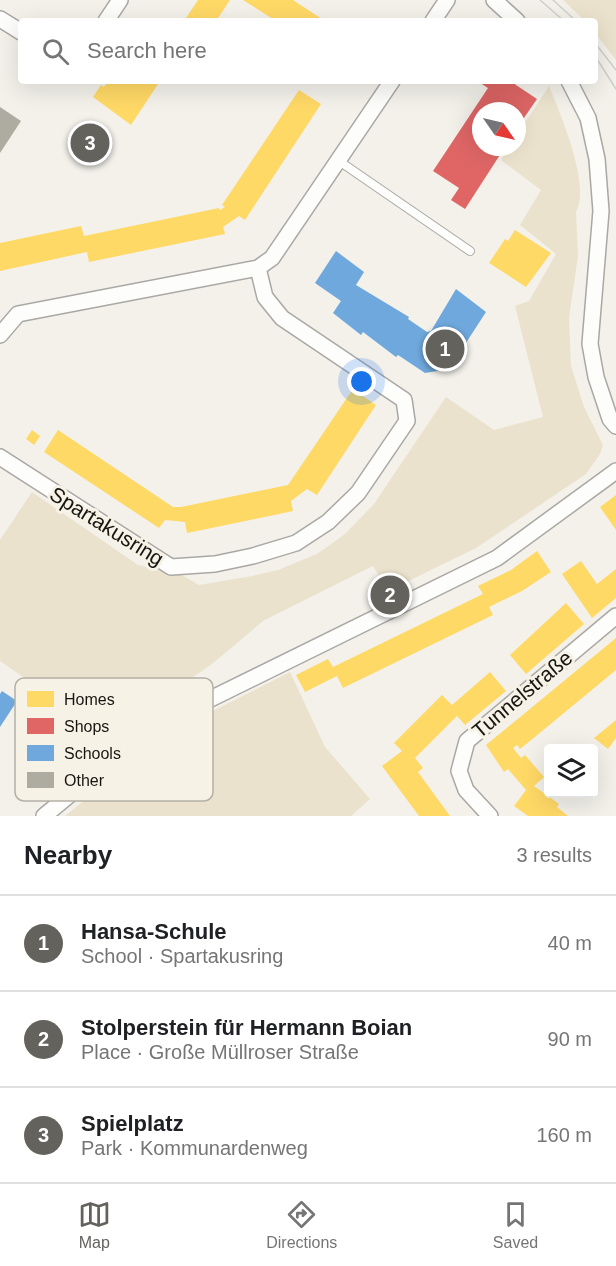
<!DOCTYPE html>
<meta charset="utf-8">
<style>
:root{--surface:#fff;--page:#f2f2f2;--text:#202124;--muted:#757577;--line:#e0e0e0;--accent:#64625d}
body{margin:0;font-family:Arial,sans-serif;background:var(--page);color:var(--text)}
.controls{position:absolute;right:18px;bottom:18px;display:grid;overflow:hidden;border-radius:6px;box-shadow:0 6px 24px #0002}
.controls button{width:54px;height:54px;display:grid;place-items:center;padding:0;border:0;border-bottom:2px solid var(--line);background:var(--surface);color:var(--text);font:30px sans-serif}
.compass{position:absolute;left:472px;top:102px;width:54px;height:54px;border-radius:50%;background:var(--surface);box-shadow:0 6px 24px #0002;rotate:124deg}
.you{position:absolute;left:362px;top:382px;width:21px;height:21px;margin:-15px;border:4px solid #fff;border-radius:50%;background:#1a73e8;box-shadow:0 0 0 9px #1a73e833}
.badge{display:grid;place-items:center;width:39px;height:39px;border-radius:50%;background:var(--accent);color:#fff;font-size:20px;font-weight:700}
.pin{position:absolute;translate:-50% -50%;border:3px solid #fff;box-shadow:0 2px 6px #0006}
.list{margin:0;padding:0;list-style:none}
h2{display:flex;justify-content:space-between;align-items:center;height:78px;margin:0;padding:0 24px;font-size:26px}
h2 small{font-size:20px;font-weight:400;color:var(--muted)}
.list li{display:grid;grid-template-columns:39px 1fr auto;gap:18px;align-items:center;box-sizing:border-box;height:96px;padding:0 24px;border-top:2px solid var(--line)}
.list b{display:block;font-size:22px;white-space:nowrap}
.list p{margin:0;font-size:20px;white-space:nowrap;color:var(--muted)}
.list em{font-size:20px;font-style:normal;color:var(--muted)}
.icon{flex:none;width:33px;height:33px;fill:none;stroke:currentColor;stroke-width:2;stroke-linecap:round;stroke-linejoin:round}
.map{position:relative;flex:none;width:616px;height:816px;overflow:hidden}
.search{position:absolute;background:var(--surface);box-shadow:0 6px 24px #0002;left:18px;right:18px;top:18px;height:66px;display:flex;align-items:center;gap:15px;box-sizing:border-box;padding:0 21px;border-radius:6px;color:var(--muted);font-size:22px}
.sheet{height:366px;background:var(--surface)}
nav{display:flex;justify-content:space-around;align-items:center;box-sizing:border-box;height:84px;border-top:2px solid var(--line);background:var(--surface);font-size:16px;color:var(--muted)}
nav a{display:grid;justify-items:center;gap:3px}
nav .on{color:var(--accent)}
.map>svg:first-child{display:block}
.green{fill:#eae2cc}
.homes{fill:#ffd966}
.shops{fill:#e06666}
.schools{fill:#6fa8dc}
.building{fill:#aeaba0}
.lines{fill:none;stroke-linecap:round;stroke-linejoin:round}
.service-casing{stroke:#aaa8a4;stroke-width:10}
.minor-casing{stroke:#aaa8a4;stroke-width:18}
.service{stroke:#fdfdfc;stroke-width:8}
.minor{stroke:#fdfdfc;stroke-width:15}
.tram{stroke:#cfcfcd;stroke-width:1.5}
.labels{text-anchor:middle;dominant-baseline:central;stroke-width:6;stroke-linejoin:round;paint-order:stroke}
.street-label{font-size:21px;fill:#171511;stroke:#f7f2e6}
.key{fill:#f7f2e6;stroke:#b4b0a6;stroke-width:1.5}
.key-label{font-size:16px;fill:#171511}
</style>
<div class="map">
<svg width="616" height="816" viewBox="0 0 616 816">
<rect width="100%" height="100%" fill="#f3f1ea"/>
<path class="green" d="M563,0H616V60L595,33V21H585Z
M549,86C560,113 591,185 576,212L578,256L569,318L571,366L584,407L603,445L600,454L586,474L476,548L388,591L373,566L263,621L212,664L108,736L0,661V540L32,492L138,565L182,575L199,585L252,576L278,570L317,554L345,534L374,504L446,397L494,430L543,417L515,306L529,301L556,254L520,225L541,190L501,160L509,147H517V135Z
M290,672L325,747L370,799L351,816H65L126,767L187,724Z"/>
<path class="homes" d="M198,0H230L216,21H184Z
M243,0H293L325,21H276Z
M108,81L146,83L160,81L131,125L93,97L101,85L104,87Z
M299,90L321,104L245,220L239,216L223,227L225,234L89,262L87,252L0,271V243L81,226L84,236L219,208L220,210L225,207L222,205Z
M515,230L551,253L526,287L489,263L505,239L508,241Z
M353,389L376,405L317,495L307,489L291,501L293,511L202,530L187,533L185,522L165,520L159,528L44,452L58,430L173,507H181L288,485Z
M32,430L40,436L34,445L26,439Z
M616,495V530L600,507Z
M537,551L551,572L522,591L489,607L493,615L343,688L337,676L305,692L296,675L328,659L333,667L483,594L478,586L511,570Z
M581,561L597,584L616,569V598L592,618L562,574Z
M566,603L584,624L526,674L510,655Z
M616,638V670L530,741L520,749L517,745L513,748L521,758L525,755L544,777L534,786L559,804L557,807L568,816H528L514,806L526,790L508,769L504,772L486,745Z
M490,672L506,691L465,725L457,716L415,758L423,768L418,772L450,816H419L382,766L402,751L394,743L442,695L452,705Z
M616,720V738L608,749L594,738Z"/>
<path class="shops" d="M477,81H510L537,99L517,128V111H481V147H505L465,209L451,200L459,188L433,171L488,88Z"/>
<path class="schools" d="M336,251L364,272L356,285L409,317L408,319L427,332L431,331L456,289L486,312L449,369L425,373L398,355L396,357L363,332L361,335L333,313L341,301L315,283Z
M2,691L17,701L0,727V694Z"/>
<path class="building" d="M0,107L21,121L0,153Z"/>
<g class="lines">
<defs>
<path id="service" d="M339,161L470,251"/>
<path id="minor" d="M494,0L517,21
M0,19L21,32
M106,21L120,0
M433,21L447,0
M569,81L588,118L597,159L601,211L590,344L596,377L610,419L616,426
M0,335L18,314L258,268L272,258L392,81
M0,457L171,567L215,564L253,556L296,543L328,522L358,493L407,421L404,400L282,318L265,297L258,268
M44,816L119,754L184,712L497,558L616,471
M490,816L466,790L459,771L467,741L616,616"/>
</defs>
<use href="#service" class="service-casing"/>
<use href="#minor" class="minor-casing"/>
<use href="#service" class="service"/>
<use href="#minor" class="minor"/>
<path class="tram" d="M540,0L564,21
M553,0L576,21
M595,43L616,70
M595,56L616,89"/>
</g>
<g class="labels">
<g class="street-label">
<text transform="translate(107 526) rotate(32)">Spartakusring</text>
<text transform="translate(522 694) rotate(-40)">Tunnelstraße</text>
</g>
</g>
<rect x="15" y="678" width="198" height="123" rx="9" class="key"/>
<rect x="27" y="691" width="27" height="16" fill="#ffd966"/>
<rect x="27" y="718" width="27" height="16" fill="#e06666"/>
<rect x="27" y="745" width="27" height="16" fill="#6fa8dc"/>
<rect x="27" y="772" width="27" height="16" fill="#aeaba0"/>
<g class="key-label">
<text x="64" y="705">Homes</text>
<text x="64" y="732">Shops</text>
<text x="64" y="759">Schools</text>
<text x="64" y="786">Other</text>
</g>
</svg>
<div class="controls">
<button><svg class="icon" aria-label="layers" viewBox="0 0 24 24"><path d="M12 4l9 5-9 5-9-5zM3 14l9 5 9-5"/></svg></button>
</div>
<svg class="compass" viewBox="-18 -18 36 36"><path d="M0-13l5 13h-10z" fill="#e53935"/><path d="M0 13l5-13h-10z" fill="#757577"/></svg>
<div class="you"></div>
<div class="pin badge" style="left:445px;top:349px">1</div>
<div class="pin badge" style="left:390px;top:595px">2</div>
<div class="pin badge" style="left:90px;top:143px">3</div>
<div class="search"><svg class="icon" aria-label="search" viewBox="0 0 24 24"><circle cx="10" cy="10" r="6"/><path d="M15 15l6 6"/></svg>Search here</div>
</div>
<section class="sheet">
<h2>Nearby<small>3 results</small></h2>
<ul class="list">
<li><span class="badge">1</span><div><b>Hansa-Schule</b><p>School · Spartakusring</p></div><em>40 m</em></li>
<li><span class="badge">2</span><div><b>Stolperstein für Hermann Boian</b><p>Place · Große Müllroser Straße</p></div><em>90 m</em></li>
<li><span class="badge">3</span><div><b>Spielplatz</b><p>Park · Kommunardenweg</p></div><em>160 m</em></li>
</ul>
</section>
<nav>
<a class="on"><svg class="icon" aria-label="map" viewBox="0 0 24 24"><path d="M3 6l6-2 6 2 6-2v14l-6 2-6-2-6 2zM9 4v14M15 6v14"/></svg>Map</a>
<a><svg class="icon" aria-label="directions" viewBox="0 0 24 24"><path d="M12 3l9 9-9 9-9-9zM9 14v-3h6M13 9l2 2-2 2"/></svg>Directions</a>
<a><svg class="icon" aria-label="saved" viewBox="0 0 24 24"><path d="M7 4h10v16l-5-4-5 4z"/></svg>Saved</a>
</nav>
